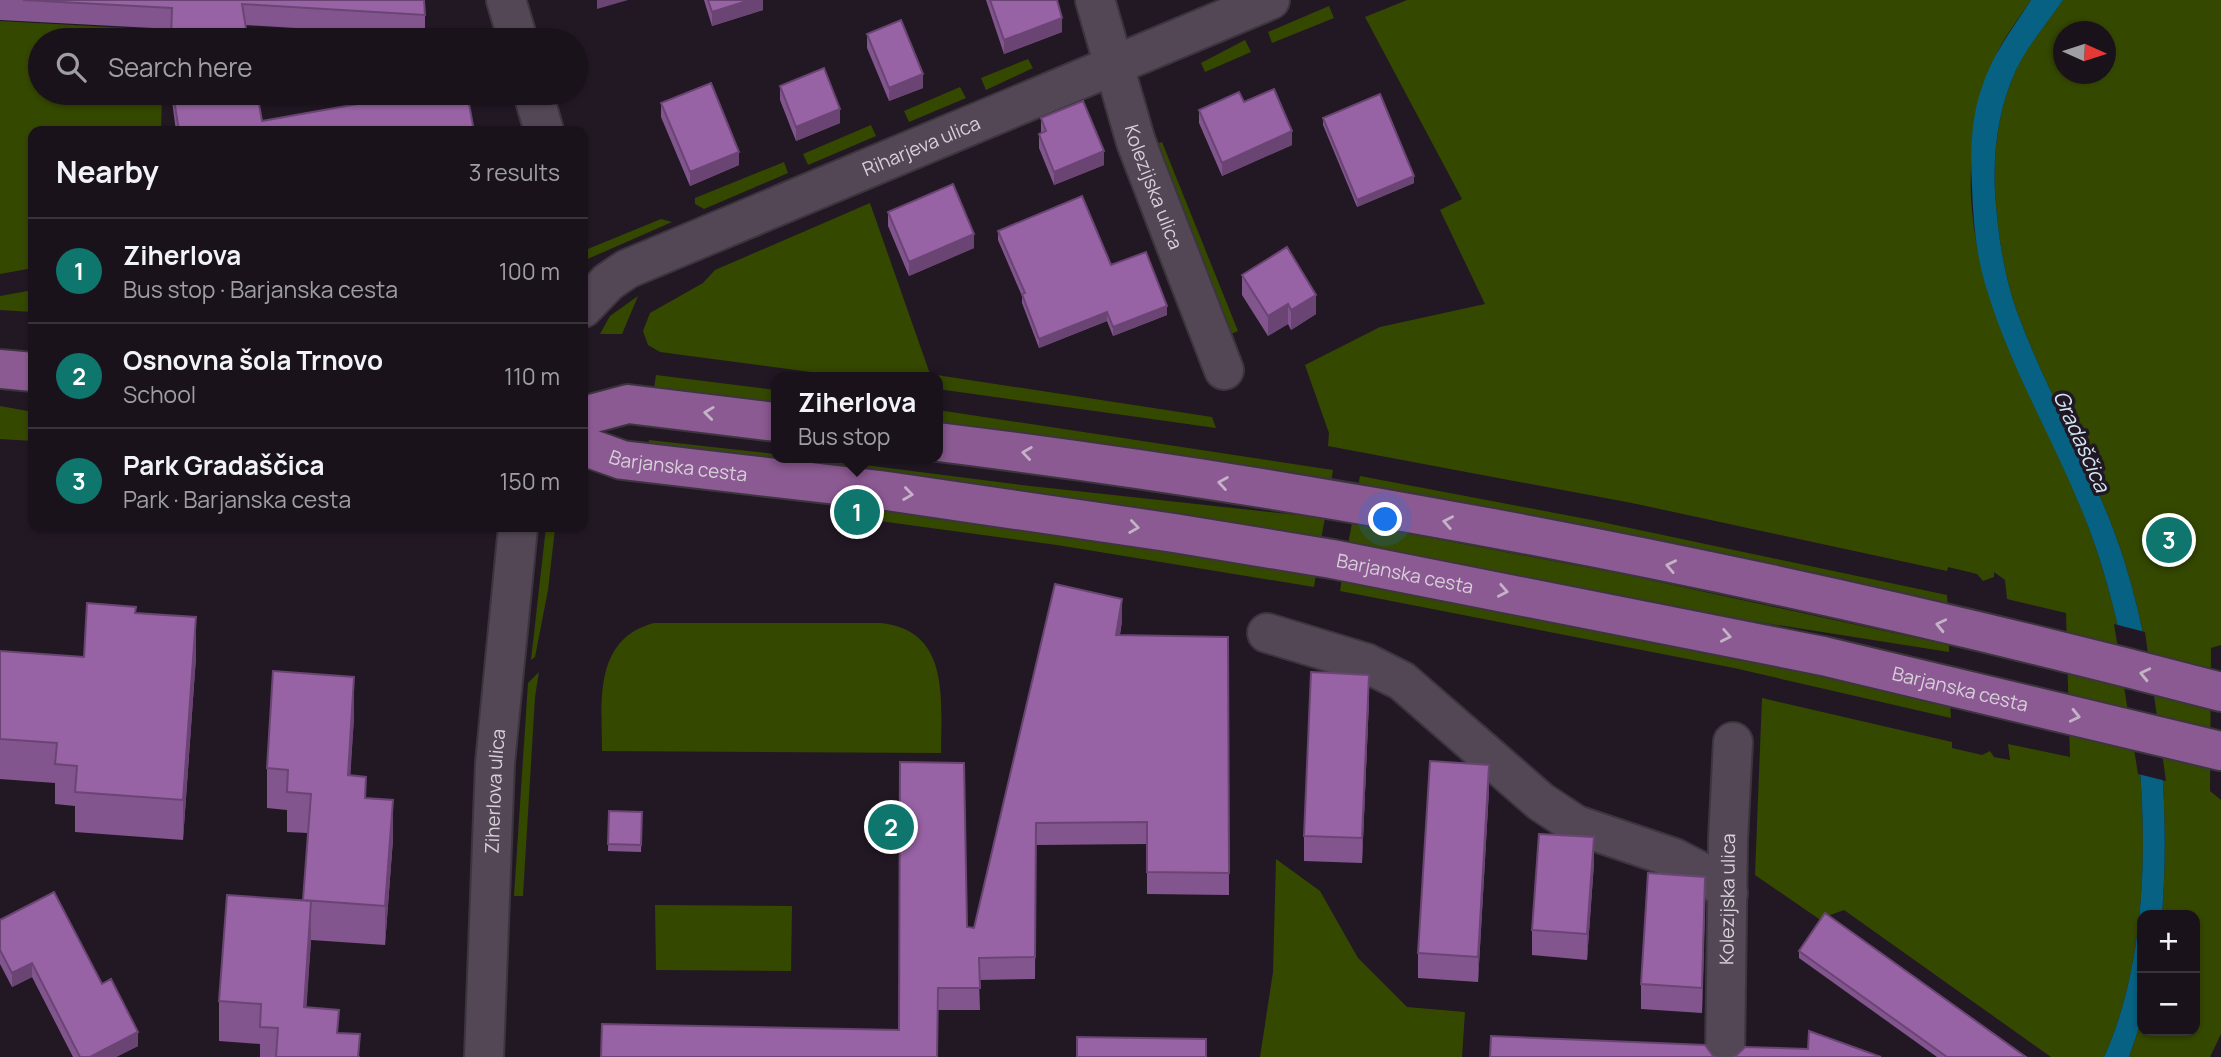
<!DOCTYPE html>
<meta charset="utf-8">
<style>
:root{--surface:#1a121b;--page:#231b24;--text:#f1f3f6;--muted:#9f9ea3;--line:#38323a;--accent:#0f766e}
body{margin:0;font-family:Manrope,sans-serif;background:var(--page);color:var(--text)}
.controls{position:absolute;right:21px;bottom:21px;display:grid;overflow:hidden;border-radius:14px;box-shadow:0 2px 5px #0004}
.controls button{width:63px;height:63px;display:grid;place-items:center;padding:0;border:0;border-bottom:2px solid var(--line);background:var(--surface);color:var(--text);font:35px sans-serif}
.compass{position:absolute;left:2053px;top:21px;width:63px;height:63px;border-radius:50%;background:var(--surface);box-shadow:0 2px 5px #0004;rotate:93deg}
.you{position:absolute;left:1386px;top:520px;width:24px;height:24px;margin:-18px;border:5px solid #fff;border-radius:50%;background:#1a73e8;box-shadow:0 0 0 10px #1a73e833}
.badge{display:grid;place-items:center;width:46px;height:46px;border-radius:50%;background:var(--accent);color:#fff;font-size:23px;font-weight:700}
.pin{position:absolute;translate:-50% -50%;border:4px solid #fff;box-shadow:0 2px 7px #0006}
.popup{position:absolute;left:771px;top:372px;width:172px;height:91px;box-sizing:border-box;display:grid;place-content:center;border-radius:14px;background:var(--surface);filter:drop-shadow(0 2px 5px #0005);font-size:23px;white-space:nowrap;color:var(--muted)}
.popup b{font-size:26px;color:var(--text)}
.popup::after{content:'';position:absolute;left:50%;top:100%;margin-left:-14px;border:14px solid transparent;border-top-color:var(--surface)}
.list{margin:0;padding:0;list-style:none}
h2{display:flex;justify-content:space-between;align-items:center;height:91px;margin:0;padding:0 28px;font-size:30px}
h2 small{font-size:23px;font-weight:400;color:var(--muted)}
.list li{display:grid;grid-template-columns:46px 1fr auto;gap:21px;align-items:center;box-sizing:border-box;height:105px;padding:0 28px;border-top:2px solid var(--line)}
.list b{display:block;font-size:26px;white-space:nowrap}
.list p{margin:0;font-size:23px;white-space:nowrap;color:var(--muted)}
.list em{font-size:23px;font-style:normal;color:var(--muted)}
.icon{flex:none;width:38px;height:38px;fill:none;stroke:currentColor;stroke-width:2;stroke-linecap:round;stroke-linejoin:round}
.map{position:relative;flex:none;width:2221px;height:1057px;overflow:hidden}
.search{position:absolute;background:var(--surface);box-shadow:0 2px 5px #0004;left:28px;top:28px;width:560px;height:77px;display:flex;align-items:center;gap:18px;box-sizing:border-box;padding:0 24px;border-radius:38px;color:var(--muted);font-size:26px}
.panel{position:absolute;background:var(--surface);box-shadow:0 2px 5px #0004;left:28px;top:126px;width:560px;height:406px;border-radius:14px}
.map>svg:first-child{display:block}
.green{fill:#354800;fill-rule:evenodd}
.water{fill:#076183}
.pier{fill:#221824}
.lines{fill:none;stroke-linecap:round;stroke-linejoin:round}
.minor-casing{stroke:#3c353e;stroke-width:42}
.major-casing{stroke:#3c353e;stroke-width:42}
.minor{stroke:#534756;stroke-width:38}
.major{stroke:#8b5a92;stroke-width:38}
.wall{fill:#83558e}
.shaded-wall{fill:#6a4574}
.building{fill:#9863a5;stroke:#6a4574;stroke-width:2}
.oneway{stroke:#c4b2c6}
.labels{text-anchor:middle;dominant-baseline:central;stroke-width:7;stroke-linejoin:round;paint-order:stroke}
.street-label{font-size:19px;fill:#d7d0d8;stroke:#221824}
.water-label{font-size:21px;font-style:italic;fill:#d1e8f4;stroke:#221824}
</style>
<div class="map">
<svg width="2221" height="1057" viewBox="0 0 2221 1057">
<rect width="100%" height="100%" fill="#221824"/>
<path class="green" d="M1407,0H2031C2020,17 2007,33 1998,51C1991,65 1988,84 1983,99C1933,265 2048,402 2097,551C2144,693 2168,918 2104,1057H2051L1844,910L1819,919L1755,875L1762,698L1952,742V748L1982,755L1990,751L1994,757L2010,760L2008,744L2070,757L2066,613L2007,599L2005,580L1994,572V577L1983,581L1977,574L1948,567L1947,571L1632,503L1328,446L1329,433L1305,365L1380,327L1485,304L1440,210L1462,199L1365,17Z
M2063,0H2221V645L2211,648L2210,791L2221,800V1034L2210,1057H2129L2142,1019V1031H2195V915H2162C2171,802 2158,668 2124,560C2097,475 2050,400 2019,317C2004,278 1998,235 1995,193C1993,151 1998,109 2016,70C2027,45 2048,22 2063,0ZM2064,32H2106V74H2064Z
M1329,6L1334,18L1272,43L1268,32Z
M0,21L165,30V40H40V93H162L161,131H33V268L0,274Z
M1245,40L1251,52L1205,72L1201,63Z
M1028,59L1033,68L986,90L981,78Z
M960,87L966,98L909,122L904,111Z
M871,125L876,136L808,165L803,154Z
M1162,142L1238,331L1231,334L1161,157L1159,143Z
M784,162L788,173L704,209L695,204V198Z
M870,203L930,374L1212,417L1216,428L938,389V377H848L660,352L648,345L643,331L650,313L703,283L715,270Z
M661,219L672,222L583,261V251Z
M33,290V312L0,310V296Z
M638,296L622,334H600L610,316Z
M656,375L776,390V403L654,388Z
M0,406L33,412V441L0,439Z
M938,410L1333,470L1331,483L938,423Z
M649,440L776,454V458H810L1021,485L1325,518L1321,539L648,445Z
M1360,476L1592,520L1947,595L1948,609L1358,488Z
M874,506L1316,574L1314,587L1057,545L872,520Z
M1352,523L1627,575L1949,645V652L1733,618L1348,544Z
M546,527L555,529L548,590L535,657L531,660Z
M1342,578L1736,656L1950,704L1951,718L1734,668L1340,591Z
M654,623H880C951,630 941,700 941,753L602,751C602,702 593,639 654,623Z
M539,672L535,697L523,896H514L528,683Z
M1276,859L1320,891L1358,958L1407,1007L1465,1012L1462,1057H1260L1273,972Z
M655,905L792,906L791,971L656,970Z"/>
<path class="water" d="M2031,0H2063C2048,22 2028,45 2016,70C1998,109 1993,151 1995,193C1998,235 2004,278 2019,317C2050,400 2097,475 2124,560C2158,668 2171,802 2162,915H2142V1019L2129,1057H2104C2168,918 2144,693 2097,551C2067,461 2014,380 1987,290C1976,256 1973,221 1972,186C1970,154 1971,117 1982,87C1992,55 2013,28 2031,0Z"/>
<path class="pier" d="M2114,624L2145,632L2166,781L2138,774Z"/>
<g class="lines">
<defs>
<g id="minor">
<path d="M506,0L518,40"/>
<path id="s1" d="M1095,0L1136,142L1224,370"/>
<path d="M533,93L544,131"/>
<path id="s2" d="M583,308L608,282L627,269L1270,0"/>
<path d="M1267,633L1366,663L1402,681L1541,802L1576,825L1674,858L1709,876L1728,893"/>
<path id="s3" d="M484,1057L495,763L518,527"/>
<path id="s4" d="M1725,1057L1728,840L1733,742"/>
</g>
<g id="major">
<path d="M0,369L33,372"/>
<path d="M583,416L628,404L776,422"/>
<path d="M938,442C1366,495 1803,582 2221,692"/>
<path id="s5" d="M583,446L622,460L880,490L1174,533L1332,559L1823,656L2221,751"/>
</g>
</defs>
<use href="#minor" class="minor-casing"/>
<use href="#major" class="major-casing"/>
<use href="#minor" class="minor"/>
<use href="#major" class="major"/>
</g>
<path class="wall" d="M0,0H424L425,15V36L245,25L171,29L0,20Z
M704,0H763V10L712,26Z
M986,0H1057L1062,32L1004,54Z
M867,34L923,88L889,101L867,48Z
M780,86L840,123L796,141L780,100Z
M171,93H257L262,121L474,131H176Z
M1244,102L1292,145L1222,176L1199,123V110Z
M661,103L739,165L690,186L661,117Z
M1041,118L1104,165L1054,185L1039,148V134L1041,133Z
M1323,118L1414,183L1357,207L1323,125Z
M888,212L974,248L909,276L888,226Z
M998,231L1111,265L1167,315L1113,336L1107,321L1039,348L1022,303V296L998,240Z
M1242,275L1316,314L1291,330L1288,324L1268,336L1242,295Z
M136,613L196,657L183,840L75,832V806L55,804V783L0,779V651L84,657Z
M1122,621L1120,635L1228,637L1229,895L1147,894V844L1036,845L1035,979L979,980L980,1010H938L899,1030L967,927L974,928Z
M1369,700L1362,863L1304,861V836Z
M354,717L350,775L366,798L393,839L385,945L311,940L306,1007L339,1033L360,1057H260V1044L219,1041V1001L303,900L308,833L287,832V810L267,808V768Z
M1489,790L1478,982L1418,978V953Z
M609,811L642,812L641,852L608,851Z
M1594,863L1587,960L1532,955V930Z
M1705,902L1702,1013L1641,1009V984Z
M0,920L102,984L138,1046L116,1057H73L32,977L12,987L0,964Z
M1799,951L2026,1057H1937L1799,958Z"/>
<path class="shaded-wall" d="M597,0H628L597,9Z
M750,0H763V10L712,26V12Z
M1062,18V32L1004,54V40Z
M923,74V88L889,101V88Z
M840,109V123L796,141V127Z
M1292,131V145L1222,176V163Z
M1104,151V165L1054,185V172Z
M739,152V165L690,186V172Z
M1414,176V183L1357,207V200Z
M974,234V248L909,276V262Z
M1316,295V314L1291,330V310Z
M1288,304V324L1268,336V316Z
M1167,306V315L1113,336V327Z
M1107,312V321L1039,348V339Z
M1122,599V621L1116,657V635Z
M196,617V657L183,840V800Z
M1369,675V700L1362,863V838Z
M354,677V717L348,815V775Z
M1489,765V790L1478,982V957Z
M393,800V839L385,945V906Z
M1594,837V863L1587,960V934Z
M1705,877V902L1702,1013V988Z
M311,901V940L304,1047V1007Z
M32,963V977L12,987V973Z
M138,1032V1046L116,1057H90Z"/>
<path class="building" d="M23,0H424L425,15L242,4L248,40H171L172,8Z
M708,0H750L712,12Z
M990,0H1057L1062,18L1004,40Z
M901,20L923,74L889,88L867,34Z
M824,68L840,109L796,127L780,86Z
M711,83L739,152L690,172L661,103Z
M1274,89L1292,131L1222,163L1199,110L1239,92L1244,102Z
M173,93H257L262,121L419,93H467L474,131H179Z
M1380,94L1414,176L1357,200L1323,118Z
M1083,101L1104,151L1054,172L1039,134L1046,131L1041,118Z
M953,184L974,234L909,262L888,212Z
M1082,196L1111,265L1146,252L1167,306L1113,327L1107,312L1039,339L1022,294L1025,293L998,231Z
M1287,247L1316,295L1291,310L1288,304L1268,316L1242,275Z
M1055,584L1122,599L1116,635L1228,637L1229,873L1147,872V822L1036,823L1035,957L979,958L980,988H938L937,1057H601L602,1024L899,1030L900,762L964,763L967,927L974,928Z
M87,603L136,607L135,613L196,617L183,800L75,792L77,766L55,764L57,743L0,739V651L84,657Z
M273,671L354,677L348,775L366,777L365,798L393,800L385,906L303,900L311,794L287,792L288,770L267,768Z
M1311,672L1369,675L1362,838L1304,836Z
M1430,761L1489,765L1478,957L1418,953Z
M609,811L642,812L641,845L608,844Z
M1539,834L1594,837L1587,934L1532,930Z
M1648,873L1705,877L1702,988L1641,984Z
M54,892L102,984L111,979L138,1032L90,1057H80L32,963L12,973L0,950V920Z
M227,895L311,901L304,1007L339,1010L337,1033L360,1034L358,1057H276L278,1028L260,1027L261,1004L219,1001Z
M1825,913L2026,1057H1947L1799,951Z
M1809,1031L1881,1057H1734L1736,1056L1745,1047L1808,1049Z
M1491,1036L1705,1045L1713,1056L1716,1057H1490Z
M1077,1037L1206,1039V1057H1077Z"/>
<defs><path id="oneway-chevron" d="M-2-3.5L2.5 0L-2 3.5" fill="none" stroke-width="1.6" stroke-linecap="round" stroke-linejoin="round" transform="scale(1.75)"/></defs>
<g class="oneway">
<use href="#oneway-chevron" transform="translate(709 413) rotate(-173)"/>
<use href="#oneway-chevron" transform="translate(1027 453) rotate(-172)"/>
<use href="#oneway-chevron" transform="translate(1223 483) rotate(-171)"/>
<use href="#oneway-chevron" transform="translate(908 494) rotate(8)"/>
<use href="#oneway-chevron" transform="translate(1448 522) rotate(-169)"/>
<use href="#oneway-chevron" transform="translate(1134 527) rotate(8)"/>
<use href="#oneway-chevron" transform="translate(1671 566) rotate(-168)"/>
<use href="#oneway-chevron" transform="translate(1503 591) rotate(11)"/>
<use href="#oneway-chevron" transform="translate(1941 625) rotate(-167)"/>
<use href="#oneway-chevron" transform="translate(1726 636) rotate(11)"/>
<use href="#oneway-chevron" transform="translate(2145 674) rotate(-167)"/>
<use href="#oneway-chevron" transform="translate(2075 716) rotate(13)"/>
</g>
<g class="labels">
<g class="street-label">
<text stroke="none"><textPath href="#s2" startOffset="378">Riharjeva ulica</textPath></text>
<text stroke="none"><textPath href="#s1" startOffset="196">Kolezijska ulica</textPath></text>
<text stroke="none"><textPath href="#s5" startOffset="98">Barjanska cesta</textPath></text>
<text stroke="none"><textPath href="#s5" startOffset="833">Barjanska cesta</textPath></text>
<text stroke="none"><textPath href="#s5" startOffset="1400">Barjanska cesta</textPath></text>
<text stroke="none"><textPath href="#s3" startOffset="266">Ziherlova ulica</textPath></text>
<text stroke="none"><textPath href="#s4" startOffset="158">Kolezijska ulica</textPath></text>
</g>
<g class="water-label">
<text transform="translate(2082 441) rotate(66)">Gradaščica</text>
</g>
</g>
</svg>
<div class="controls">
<button>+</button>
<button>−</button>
</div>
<svg class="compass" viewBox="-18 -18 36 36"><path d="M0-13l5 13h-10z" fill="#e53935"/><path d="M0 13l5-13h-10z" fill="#9f9ea3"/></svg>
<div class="you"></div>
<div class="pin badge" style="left:857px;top:512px">1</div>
<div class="popup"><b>Ziherlova</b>Bus stop</div>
<div class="pin badge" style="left:891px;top:827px">2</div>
<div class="pin badge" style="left:2169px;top:540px">3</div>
<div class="search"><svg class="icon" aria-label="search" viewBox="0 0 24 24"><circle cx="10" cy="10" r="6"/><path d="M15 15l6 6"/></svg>Search here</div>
<section class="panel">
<h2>Nearby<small>3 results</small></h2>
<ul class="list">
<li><span class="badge">1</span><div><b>Ziherlova</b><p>Bus stop · Barjanska cesta</p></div><em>100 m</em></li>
<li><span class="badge">2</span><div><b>Osnovna šola Trnovo</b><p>School</p></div><em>110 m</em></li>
<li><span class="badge">3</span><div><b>Park Gradaščica</b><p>Park · Barjanska cesta</p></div><em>150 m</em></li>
</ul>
</section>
</div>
